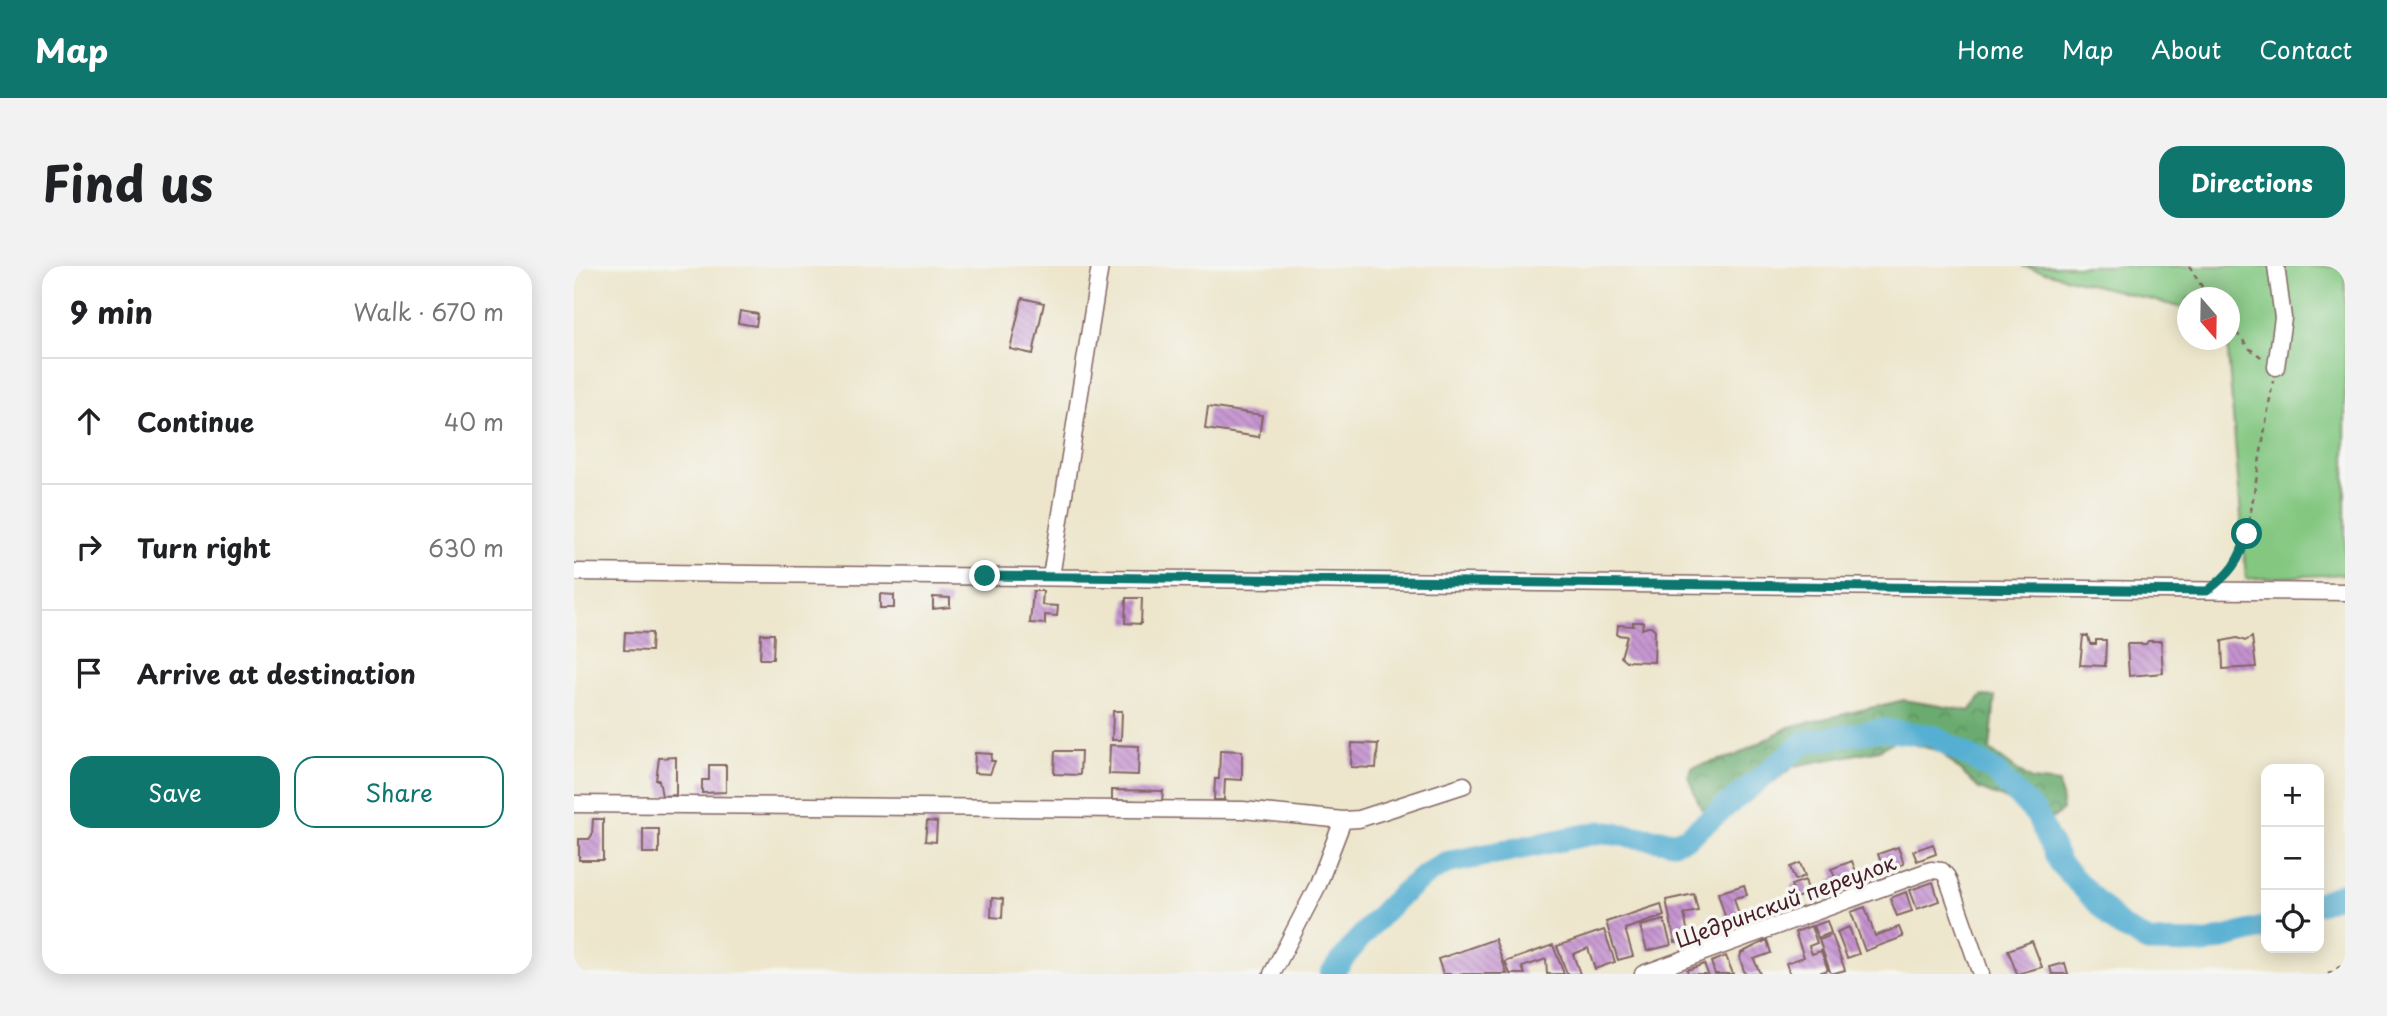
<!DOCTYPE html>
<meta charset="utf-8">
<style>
:root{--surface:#fff;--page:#f2f2f2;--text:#202124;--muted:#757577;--line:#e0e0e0;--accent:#0f766e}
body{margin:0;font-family:"Playpen Sans",sans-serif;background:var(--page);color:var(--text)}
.controls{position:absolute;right:21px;bottom:21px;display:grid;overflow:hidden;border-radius:14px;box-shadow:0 4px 18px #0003}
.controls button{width:63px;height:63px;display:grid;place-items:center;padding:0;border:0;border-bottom:2px solid var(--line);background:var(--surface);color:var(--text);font:35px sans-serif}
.compass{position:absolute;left:1603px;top:21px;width:63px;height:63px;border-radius:50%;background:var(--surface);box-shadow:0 4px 18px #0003;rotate:160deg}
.stop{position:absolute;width:21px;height:21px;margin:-16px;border:5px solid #0f766e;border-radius:50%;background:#fff}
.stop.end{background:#0f766e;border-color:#fff;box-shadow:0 2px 7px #0008}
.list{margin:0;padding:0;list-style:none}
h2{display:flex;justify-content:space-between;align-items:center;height:91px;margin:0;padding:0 28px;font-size:30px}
h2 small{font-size:23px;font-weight:400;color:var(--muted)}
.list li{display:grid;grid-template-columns:46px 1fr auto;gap:21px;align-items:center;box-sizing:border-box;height:126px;padding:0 28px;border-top:2px solid var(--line)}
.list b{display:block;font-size:26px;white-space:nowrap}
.list em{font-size:23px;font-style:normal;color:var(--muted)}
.actions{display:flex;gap:14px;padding:21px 28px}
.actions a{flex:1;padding:16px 0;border:2px solid var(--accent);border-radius:21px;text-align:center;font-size:24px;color:var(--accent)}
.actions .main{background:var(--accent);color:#fff}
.icon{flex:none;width:38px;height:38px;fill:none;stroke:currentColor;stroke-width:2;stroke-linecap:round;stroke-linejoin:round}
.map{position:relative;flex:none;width:1771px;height:708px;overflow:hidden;border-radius:21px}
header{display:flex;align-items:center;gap:42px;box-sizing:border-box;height:98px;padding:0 35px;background:var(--accent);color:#fff}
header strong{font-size:33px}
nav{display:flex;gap:38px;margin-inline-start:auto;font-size:24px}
.intro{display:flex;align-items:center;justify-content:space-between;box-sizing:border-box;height:168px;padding:0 42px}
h1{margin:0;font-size:49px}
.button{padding:18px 32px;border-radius:21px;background:var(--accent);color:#fff;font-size:24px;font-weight:700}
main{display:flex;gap:42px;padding:0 42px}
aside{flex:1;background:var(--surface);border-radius:21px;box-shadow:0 4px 18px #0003}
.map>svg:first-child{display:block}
.green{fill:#83c781;stroke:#667356;stroke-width:2}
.forest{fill:url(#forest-crowns);stroke:#5a664d;stroke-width:2}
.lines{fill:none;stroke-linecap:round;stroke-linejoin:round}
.river{stroke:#55afd2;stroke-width:23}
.building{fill:url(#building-back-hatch)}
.minor-casing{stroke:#836563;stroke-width:19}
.path{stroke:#836563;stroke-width:2.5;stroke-dasharray:5 5;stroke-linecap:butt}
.minor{stroke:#fff;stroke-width:16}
.route{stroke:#0f766e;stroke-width:9}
.labels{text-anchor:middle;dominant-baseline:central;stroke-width:7;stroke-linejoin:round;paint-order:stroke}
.street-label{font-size:21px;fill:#4a1f2b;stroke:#f6f6f2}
</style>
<header>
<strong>Map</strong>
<nav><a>Home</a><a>Map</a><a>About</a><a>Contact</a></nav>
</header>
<div class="intro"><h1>Find us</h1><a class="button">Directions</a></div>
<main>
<aside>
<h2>9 min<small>Walk · 670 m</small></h2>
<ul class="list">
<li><svg class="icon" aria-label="ahead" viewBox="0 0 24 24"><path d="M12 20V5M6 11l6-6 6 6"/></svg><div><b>Continue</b></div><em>40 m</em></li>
<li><svg class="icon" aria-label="right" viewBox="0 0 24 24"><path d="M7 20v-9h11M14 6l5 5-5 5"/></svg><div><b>Turn right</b></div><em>630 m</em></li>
<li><svg class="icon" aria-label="arrive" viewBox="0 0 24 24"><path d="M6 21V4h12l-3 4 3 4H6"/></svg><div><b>Arrive at destination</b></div></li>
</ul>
<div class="actions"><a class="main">Save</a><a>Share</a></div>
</aside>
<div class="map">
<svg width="1771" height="708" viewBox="0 0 1771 708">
<defs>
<pattern id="forest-crowns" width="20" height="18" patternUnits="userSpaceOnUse" patternTransform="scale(1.75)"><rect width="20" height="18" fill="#6aac6f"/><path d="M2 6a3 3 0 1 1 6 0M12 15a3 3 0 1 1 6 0" fill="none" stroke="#598b5b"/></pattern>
<pattern id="building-back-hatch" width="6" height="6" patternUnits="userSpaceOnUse" patternTransform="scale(1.75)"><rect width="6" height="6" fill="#c593d0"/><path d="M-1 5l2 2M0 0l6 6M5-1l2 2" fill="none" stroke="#a277a9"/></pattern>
</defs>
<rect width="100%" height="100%" fill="#f6f6f2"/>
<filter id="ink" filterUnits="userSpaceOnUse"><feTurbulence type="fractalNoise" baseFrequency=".0143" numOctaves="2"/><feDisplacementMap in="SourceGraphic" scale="14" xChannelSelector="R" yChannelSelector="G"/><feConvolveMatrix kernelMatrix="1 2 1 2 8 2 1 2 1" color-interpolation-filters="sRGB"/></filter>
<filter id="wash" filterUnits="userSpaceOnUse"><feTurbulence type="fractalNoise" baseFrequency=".00686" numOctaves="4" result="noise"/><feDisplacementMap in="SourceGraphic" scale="28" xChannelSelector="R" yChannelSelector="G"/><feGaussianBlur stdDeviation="1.57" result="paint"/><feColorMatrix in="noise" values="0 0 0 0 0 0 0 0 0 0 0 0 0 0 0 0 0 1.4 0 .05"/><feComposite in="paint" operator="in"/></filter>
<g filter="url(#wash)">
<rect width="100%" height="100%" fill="#ede6cc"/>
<path class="green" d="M1448,0H1771V308L1672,313L1653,74L1656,32H1614L1613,43Z"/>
<path class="forest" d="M1408,430L1421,431L1416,484L1457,514L1485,517L1489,544L1479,552L1405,523L1366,485L1322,474L1305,484L1220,500L1151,553L1127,542L1114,510L1119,501L1161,490L1215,461L1330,434L1396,445Z"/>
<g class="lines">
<path class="river" d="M1745,637L1771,627
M757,708C789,667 826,621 872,597L1027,566L1100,576L1114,571L1231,476L1308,464L1359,470L1419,504L1463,549L1486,598L1546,660L1575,676L1631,677L1692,661"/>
</g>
<g id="blocks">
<path class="building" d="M448,32L470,37L459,88L436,83Z
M166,45L184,48L182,60L164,57Z
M634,141L688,149L685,171L631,163Z
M459,325H469L468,339L484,340L483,350L471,349V358L456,357Z
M306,328L320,329V342H306Z
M359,331L376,332V341L359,343Z
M552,332H568L567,358L551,357Z
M1059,356H1069L1068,363L1077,360L1081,364L1080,396L1052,395L1047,391L1053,370L1043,369L1044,359L1059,360Z
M51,366L78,367L77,385L50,384Z
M187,368H200L199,393H186Z
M1509,370H1514L1516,378H1522V374H1532L1531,400L1506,399Z
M1678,371L1682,401L1649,403L1648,375L1663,372L1671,375Z
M1574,375H1587L1589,407L1555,410L1553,378H1572Z
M539,445H548L547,474H538Z
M778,477L804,478L802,502L777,501Z
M536,479L565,480L564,509L535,508Z
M646,484L668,485V514L651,513L650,534H640L641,513H645Z
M481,485H507L506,509L480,508Z
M401,487L418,488L417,495H421L416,508L400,507Z
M102,491V529L88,530L85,514H82L85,492Z
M135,499H152V526L128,527V514H135Z
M538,524L589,525L588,536L538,534Z
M19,553H29V594H5V573H15L18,569Z
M353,555L363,556L362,576L351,575Z
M69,563H85V587H69Z
M1359,578L1362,588L1343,595L1339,585Z
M1324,581L1330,598L1310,605L1304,588Z
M1278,595L1285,614L1259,623L1256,614L1261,611L1257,603Z
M1226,597L1231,610L1221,614L1216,601Z
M1231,614L1235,627L1222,632L1217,619Z
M1359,616L1365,635L1343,643L1336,624Z
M1170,619L1173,629L1160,632L1167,656L1154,660L1144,627Z
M1332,626L1338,645L1323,650L1316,632Z
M1120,628L1124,645L1110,648L1115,673L1101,676L1092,634Z
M418,632L429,633L428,652L417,651Z
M1087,638L1090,650L1051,663L1059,690L1044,694L1032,656Z
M1291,641L1301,670L1325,661L1329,671L1291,685L1277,646Z
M1090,654L1097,679L1073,685L1066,660Z
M1253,655L1257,667L1244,672L1239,660Z
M1237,660L1243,677L1235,680L1238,688L1247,685L1254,704L1242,708H1216L1212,697L1230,691L1221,666Z
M1275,661L1285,688L1273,692L1263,666Z
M1030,664L1041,696L1021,703L1014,682L999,688L1006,708H993L983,680Z
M1258,669L1271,704L1257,708L1245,674Z
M921,673L933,708H869L864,693Z
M1193,674L1197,687L1180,693L1186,708H1171L1166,693L1167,687Z
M1458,675L1468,701L1443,708L1434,684Z
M979,679L990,708H973L972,693L948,701L951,708H936L931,696Z
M1152,690L1159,708H1141L1137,696Z
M1491,697L1494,708H1478L1476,701Z
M1130,698L1134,708H1114L1113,704Z"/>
</g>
</g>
<g filter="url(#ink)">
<use href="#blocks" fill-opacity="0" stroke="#836563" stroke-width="2"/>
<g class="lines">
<defs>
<path id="minor" d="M1702,101L1709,52L1702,0
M0,306L1771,326
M477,311L526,0
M0,538L669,544L769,554L785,553L890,519
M698,708L744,619L769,554
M1069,708L1357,604L1368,605L1373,611L1407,708"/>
</defs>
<use href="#minor" class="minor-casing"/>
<path class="path" d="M1615,0L1635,32
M1656,59L1676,83L1690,93
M1653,310L1666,293L1673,268L1699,115
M1754,708L1771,698"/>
<use href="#minor" class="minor"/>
</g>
</g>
<g class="lines" filter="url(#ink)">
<path class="route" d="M411,310L1633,325C1656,308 1666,295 1673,268"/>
</g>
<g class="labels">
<g class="street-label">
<text transform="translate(1211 634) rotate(-20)">Щедринский переулок</text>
</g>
</g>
</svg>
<div class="controls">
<button>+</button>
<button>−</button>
<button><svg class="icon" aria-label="locate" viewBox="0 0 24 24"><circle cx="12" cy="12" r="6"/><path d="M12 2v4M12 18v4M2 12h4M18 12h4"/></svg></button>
</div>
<svg class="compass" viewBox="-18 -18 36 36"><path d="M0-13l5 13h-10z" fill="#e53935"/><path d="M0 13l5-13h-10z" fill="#757577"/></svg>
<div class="stop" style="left:1673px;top:268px"></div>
<div class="stop end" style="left:411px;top:310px"></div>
</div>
</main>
